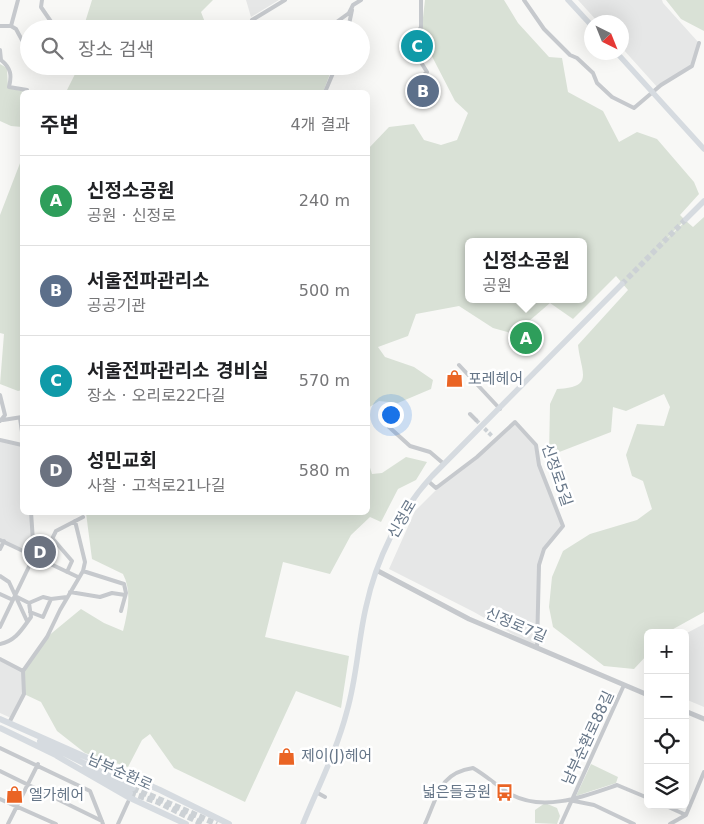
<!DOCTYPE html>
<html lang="ko">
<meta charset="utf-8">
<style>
:root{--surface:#fff;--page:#f2f2f2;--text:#202124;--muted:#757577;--line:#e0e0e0;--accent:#ea6424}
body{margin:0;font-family:"DejaVu Sans","Noto Sans KR",sans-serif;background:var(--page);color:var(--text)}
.controls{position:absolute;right:15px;bottom:15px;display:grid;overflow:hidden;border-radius:8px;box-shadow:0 5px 20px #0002}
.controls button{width:45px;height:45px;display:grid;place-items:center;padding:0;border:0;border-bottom:1px solid var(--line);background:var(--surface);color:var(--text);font:25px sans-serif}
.compass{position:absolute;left:584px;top:15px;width:45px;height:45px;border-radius:50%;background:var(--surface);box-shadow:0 5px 20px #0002;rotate:137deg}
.you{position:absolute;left:390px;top:414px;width:18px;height:18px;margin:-12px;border:4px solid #fff;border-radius:50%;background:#1a73e8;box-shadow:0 0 0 8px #1a73e833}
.badge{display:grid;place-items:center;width:32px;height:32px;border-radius:50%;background:var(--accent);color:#fff;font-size:16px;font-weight:700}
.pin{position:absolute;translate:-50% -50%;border:2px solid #fff;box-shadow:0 1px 5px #0006}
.popup{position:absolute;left:465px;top:238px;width:122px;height:65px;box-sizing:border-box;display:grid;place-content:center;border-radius:8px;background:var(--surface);filter:drop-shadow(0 1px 4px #0005);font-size:16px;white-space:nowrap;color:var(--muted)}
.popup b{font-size:19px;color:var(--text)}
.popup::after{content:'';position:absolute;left:50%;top:100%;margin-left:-10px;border:10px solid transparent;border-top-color:var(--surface)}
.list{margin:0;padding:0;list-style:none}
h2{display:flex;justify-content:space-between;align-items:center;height:65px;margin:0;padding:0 20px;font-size:21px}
h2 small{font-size:16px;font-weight:400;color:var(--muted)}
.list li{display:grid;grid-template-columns:32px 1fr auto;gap:15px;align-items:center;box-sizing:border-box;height:90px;padding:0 20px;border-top:1px solid var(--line)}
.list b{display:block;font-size:19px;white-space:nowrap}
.list p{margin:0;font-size:16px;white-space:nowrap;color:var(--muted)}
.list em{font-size:16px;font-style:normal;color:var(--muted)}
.icon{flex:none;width:28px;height:28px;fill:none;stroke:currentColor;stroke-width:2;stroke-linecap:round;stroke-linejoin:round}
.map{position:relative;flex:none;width:704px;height:824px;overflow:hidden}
.search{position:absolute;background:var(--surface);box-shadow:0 5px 20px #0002;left:20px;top:20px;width:350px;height:55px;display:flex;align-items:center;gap:12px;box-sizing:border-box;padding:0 18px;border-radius:28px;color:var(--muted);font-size:19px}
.panel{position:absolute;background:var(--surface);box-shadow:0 5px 20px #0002;left:20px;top:90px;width:350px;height:425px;border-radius:8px}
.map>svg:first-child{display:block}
.built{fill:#e6e7e7}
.green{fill:#d9e1d6;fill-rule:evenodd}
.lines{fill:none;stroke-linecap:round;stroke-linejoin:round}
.minor-tunnel{stroke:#ccd1d5;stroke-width:4;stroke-dasharray:4 2;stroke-linecap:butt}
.secondary-tunnel{stroke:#ccd1d5;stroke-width:5.5;stroke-dasharray:5.5 3;stroke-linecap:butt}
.primary-tunnel{stroke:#ccd1d5;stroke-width:6;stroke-dasharray:6 3;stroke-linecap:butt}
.minor{stroke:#c6c9cd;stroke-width:4}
.tertiary{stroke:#c6c9cd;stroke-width:5}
.secondary{stroke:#d6dbe0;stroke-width:5.5}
.primary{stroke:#d6dbe0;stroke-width:6}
.labels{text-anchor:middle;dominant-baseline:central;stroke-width:5;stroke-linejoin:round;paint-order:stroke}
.poi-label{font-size:15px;fill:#667688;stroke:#fff;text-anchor:start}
.street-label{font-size:15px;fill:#667688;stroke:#fff}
</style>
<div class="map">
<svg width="704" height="824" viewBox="0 0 704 824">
<rect width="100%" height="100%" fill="#f8f8f6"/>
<path class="built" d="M246,0H279L251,17Z
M578,0H662L663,3L699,43L692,66L658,88L622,48V22H598Z
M515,422L536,445L539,465L563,526L544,549L539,565L537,648L474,612L389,569L415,511L445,481L477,457Z
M0,440L22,445V512L31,513L34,556L0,540Z
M704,624V707L685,699V634Z
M0,659L23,671L24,694L11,718L0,713Z"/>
<path class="green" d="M92,0H213L201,12L206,25L216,29H83Z
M425,0H504L518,23L549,57L562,58L568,92L603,111L619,142L637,132L657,139L694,182L699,194L680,215L685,220L662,243L686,221L693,227L704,217V612L666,633H648V654L634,669L604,666L553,627L549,607L552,577L563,551L590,534L637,520L652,509L643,481L632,476L626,455L637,424L664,426L670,407L664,394L626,411L613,407L611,432L549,456L550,404L557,389C595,387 581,373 578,345L628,290L616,276L573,319L550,303L514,334L493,328L459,306L416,314L408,336L378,347L385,357L414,367L433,380L431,389L398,403L379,401L368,408V149L389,127L414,124L424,140L441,145L457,140L468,113L455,101L421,35ZM468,242H584V299H468Z
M666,0H704V31L681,19Z
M0,64L7,68L8,88L26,92H22V127L11,126L0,121Z
M79,66H333L323,92H66Z
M22,158V390L18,391L0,384L4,334L0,333V215Z
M406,457L427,462L416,480L398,489L381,522L370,517L351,535L330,574L283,562L265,637L349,656L341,708L296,691L245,802L174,768L150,734L142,740L128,767L85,753L57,731L41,702L24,694L23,671L47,637L81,609L104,623L123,631C128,611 132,592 123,574L92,559L86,513L368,512V461L372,474L382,473Z
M591,764L618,777L616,783L576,796Z
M545,803L557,808L560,816L557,824L535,823V810Z"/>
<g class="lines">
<path class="minor-tunnel" d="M476,420L492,436"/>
<path class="secondary-tunnel" d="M622,284L686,219"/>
<path class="primary-tunnel" d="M133,788L217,824
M130,793L158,802L203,824"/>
<path class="minor" d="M42,0L41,7L56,29
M524,0L544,29L570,55L577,58L593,73L597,83L612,97L634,108L661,85L692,66L699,43
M252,20L285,0
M0,26H11L18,0
M11,26L16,29L29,53
M327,29L349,13L353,5L361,0
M348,29L352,10
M0,50L1,60C11,68 12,75 9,87L27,90
M415,83L427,72L411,46L421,27V0
M325,92L336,66
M459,365L500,409
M0,395L5,415L0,421
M470,414L476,420
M20,418L22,432
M388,419L389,427L410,446L430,452L444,464
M3,420L22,417
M0,440L22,445
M428,481L436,488L477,457L515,422L536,445L539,465L563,526L544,549L539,565L537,648
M75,521L85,562L83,571
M53,539L72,561L67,572
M0,540L78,577
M33,547L49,545L56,531L83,517
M0,549L4,541
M0,576L9,582L27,621
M70,592L100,597L112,593L125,595
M0,594L13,600
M15,596L29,603
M30,612L43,617L51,599
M0,627L34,556L31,512
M0,644C16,641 22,629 31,617L29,603L43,597L51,599L67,597
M0,659L23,671
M9,723L24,694L23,671L47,637L60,610L83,571L124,584L126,593L121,611
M0,748L90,791L103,824
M0,771L102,821
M316,792L325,797
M0,799L56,824
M574,801L594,805L634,824
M664,805L686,815
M8,824L38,764
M118,824L128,802
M425,824C438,796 439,773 473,768C487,776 498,787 512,795C545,812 585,796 617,785L648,798
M561,824L624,685
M670,824L686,815L704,772"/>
<path class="tertiary" d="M378,571L469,619L648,695
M685,711L704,719"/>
<path class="secondary" d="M568,0L592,26
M616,52L704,149
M686,219L704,201
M303,824C318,787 337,750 347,711C357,677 358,641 366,607C376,560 399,512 432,476L622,284"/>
<path class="primary" d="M0,719L160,790L229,824
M0,728L60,757
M40,741L133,788
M57,756L128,797L186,824
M85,768L130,793"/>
</g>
<defs>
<symbol id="shop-bare" viewBox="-9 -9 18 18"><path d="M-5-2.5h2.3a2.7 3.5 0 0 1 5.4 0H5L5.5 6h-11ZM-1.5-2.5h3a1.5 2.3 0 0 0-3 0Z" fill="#ea6424" stroke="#fff" stroke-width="2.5" paint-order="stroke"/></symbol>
<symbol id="bus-bare" viewBox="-9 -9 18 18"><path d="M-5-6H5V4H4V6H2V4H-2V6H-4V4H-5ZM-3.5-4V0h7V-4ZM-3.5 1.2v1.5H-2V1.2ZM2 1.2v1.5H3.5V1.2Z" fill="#ea6424" stroke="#fff" stroke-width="2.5" paint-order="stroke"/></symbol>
</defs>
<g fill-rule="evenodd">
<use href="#shop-bare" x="442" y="366" width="25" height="25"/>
<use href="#shop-bare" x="274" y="744" width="25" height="25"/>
<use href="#bus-bare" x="492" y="780" width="25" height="25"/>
<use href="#shop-bare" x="2" y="782" width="25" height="25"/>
</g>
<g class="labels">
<g class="poi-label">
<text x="468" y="379">포레헤어</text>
<text x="301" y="756">제이(J)헤어</text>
<text x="491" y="792" text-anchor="end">넓은들공원</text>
<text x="29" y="795">엘가헤어</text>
</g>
<g class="street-label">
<text transform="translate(557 475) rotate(71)">신정로5길</text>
<text transform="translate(402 519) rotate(-60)">신정로</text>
<text transform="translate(516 625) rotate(23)">신정로7길</text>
<text transform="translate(588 738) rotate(-65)">남부순환로88길</text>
<text transform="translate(120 772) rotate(24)">남부순환로</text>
</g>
</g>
</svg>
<div class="controls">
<button>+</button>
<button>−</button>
<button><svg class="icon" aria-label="locate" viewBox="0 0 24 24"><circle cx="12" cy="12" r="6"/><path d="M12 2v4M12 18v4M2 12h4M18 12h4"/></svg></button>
<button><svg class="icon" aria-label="layers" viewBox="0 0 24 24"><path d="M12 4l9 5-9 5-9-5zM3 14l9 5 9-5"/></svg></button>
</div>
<svg class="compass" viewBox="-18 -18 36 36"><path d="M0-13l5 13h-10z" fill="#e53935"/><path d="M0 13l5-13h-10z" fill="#757577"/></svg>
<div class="you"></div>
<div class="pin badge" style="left:526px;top:338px;background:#2e9e5b">A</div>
<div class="popup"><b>신정소공원</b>공원</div>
<div class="pin badge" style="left:423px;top:91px;background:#5c6f8a">B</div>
<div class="pin badge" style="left:417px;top:46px;background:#0f9aa8">C</div>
<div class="pin badge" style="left:40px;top:552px;background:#6b7280">D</div>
<div class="search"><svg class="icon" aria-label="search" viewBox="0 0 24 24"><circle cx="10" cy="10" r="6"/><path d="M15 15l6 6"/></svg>장소 검색</div>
<section class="panel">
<h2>주변<small>4개 결과</small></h2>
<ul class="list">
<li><span class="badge" style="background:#2e9e5b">A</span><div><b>신정소공원</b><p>공원 · 신정로</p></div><em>240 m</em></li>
<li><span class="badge" style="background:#5c6f8a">B</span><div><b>서울전파관리소</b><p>공공기관</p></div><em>500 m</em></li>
<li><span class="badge" style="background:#0f9aa8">C</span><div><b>서울전파관리소 경비실</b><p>장소 · 오리로22다길</p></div><em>570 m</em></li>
<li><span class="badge" style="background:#6b7280">D</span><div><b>성민교회</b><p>사찰 · 고척로21나길</p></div><em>580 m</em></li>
</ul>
</section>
</div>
